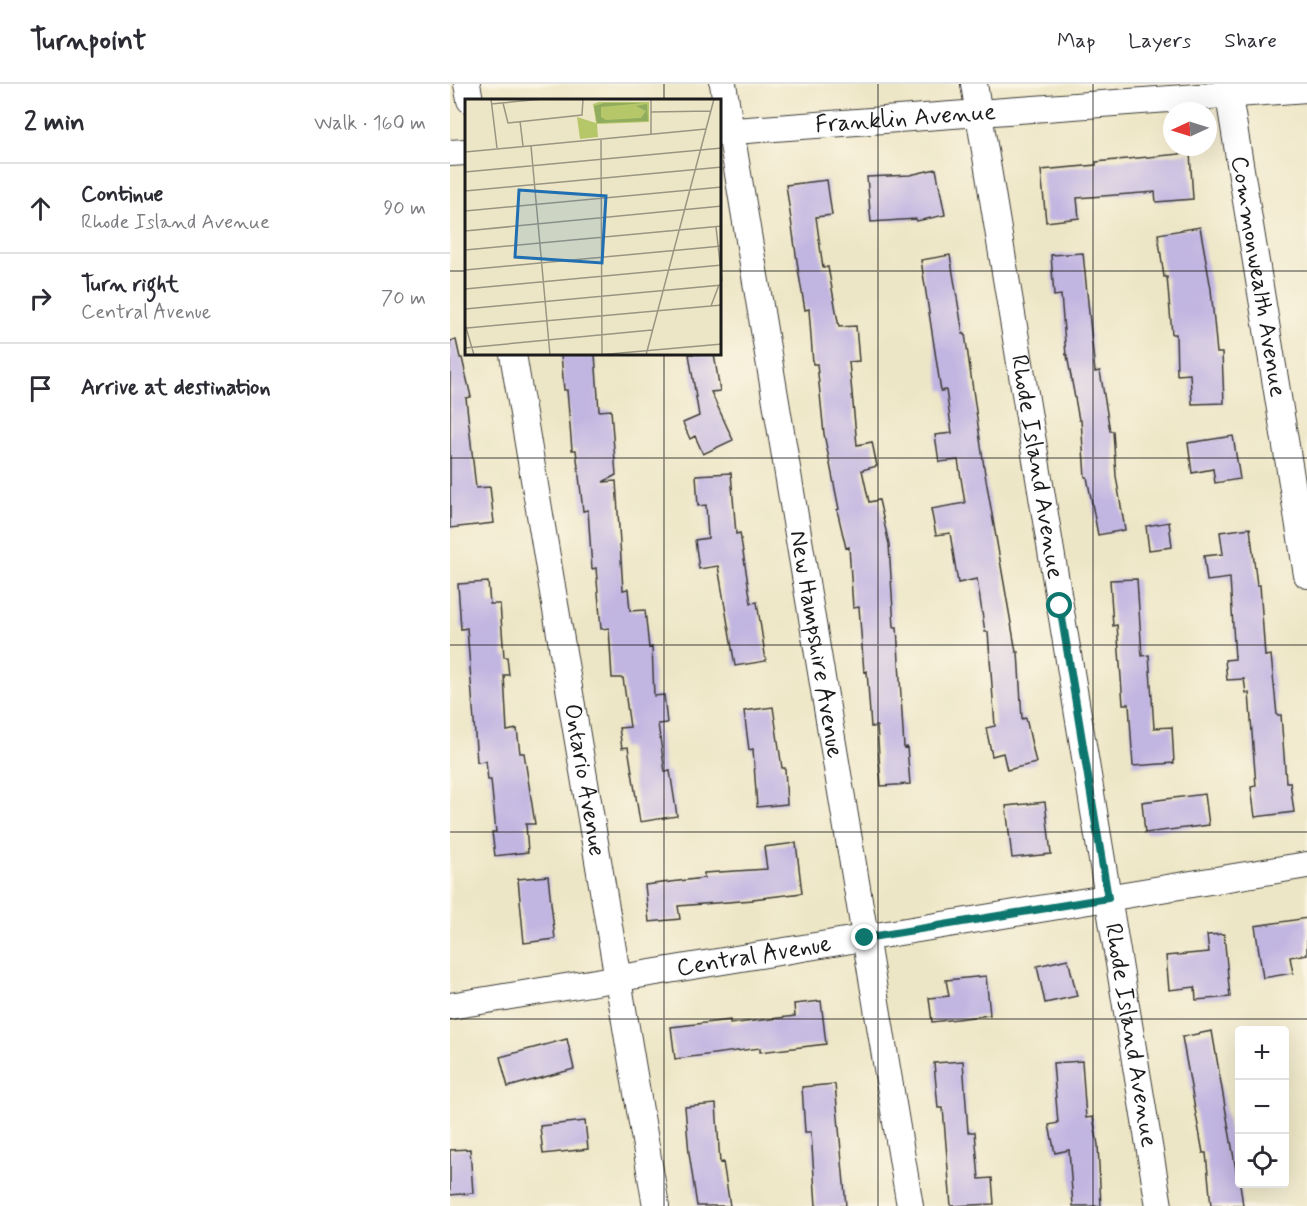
<!DOCTYPE html>
<meta charset="utf-8">
<style>
:root{--surface:#fff;--page:#f7f7f7;--text:#2b2b33;--muted:#7c7c81;--line:#e1e1e2}
body{margin:0;font-family:Mynerve,sans-serif;background:var(--page);color:var(--text)}
.controls{position:absolute;right:18px;bottom:18px;display:grid;overflow:hidden;border-radius:6px;box-shadow:0 6px 24px #0002}
.controls button{width:54px;height:54px;display:grid;place-items:center;padding:0;border:0;border-bottom:2px solid var(--line);background:var(--surface);color:var(--text);font:30px sans-serif}
.compass{position:absolute;left:713px;top:18px;width:54px;height:54px;border-radius:50%;background:var(--surface);box-shadow:0 6px 24px #0002;rotate:266deg}
.stop{position:absolute;width:18px;height:18px;margin:-14px;border:4px solid #0f766e;border-radius:50%;background:#fff}
.stop.end{background:#0f766e;border-color:#fff;box-shadow:0 2px 6px #0008}
.list{margin:0;padding:0;list-style:none}
h2{display:flex;justify-content:space-between;align-items:center;height:78px;margin:0;padding:0 24px;font-size:26px}
h2 small{font-size:20px;font-weight:400;color:var(--muted)}
.list li{display:grid;grid-template-columns:39px 1fr auto;gap:18px;align-items:center;box-sizing:border-box;height:90px;padding:0 24px;border-top:2px solid var(--line)}
.list b{display:block;font-size:22px;white-space:nowrap}
.list p{margin:0;font-size:20px;white-space:nowrap;color:var(--muted)}
.list em{font-size:20px;font-style:normal;color:var(--muted)}
.icon{flex:none;width:33px;height:33px;fill:none;stroke:currentColor;stroke-width:2;stroke-linecap:round;stroke-linejoin:round}
.map{position:relative;flex:none;width:857px;height:1122px;overflow:hidden}
header{display:flex;align-items:center;gap:36px;box-sizing:border-box;height:84px;padding:0 30px;background:var(--surface);border-bottom:2px solid var(--line)}
header strong{font-size:28px}
nav{display:flex;gap:33px;margin-inline-start:auto;font-size:21px}
main{display:flex}
aside{flex:1;background:var(--surface)}
.map>svg:first-child{display:block}
.building{fill:#c1b5e1}
.lines{fill:none;stroke-linecap:round;stroke-linejoin:round}
.minor-casing{stroke:#3b3a36;stroke-width:28}
.minor{stroke:#fff;stroke-width:26}
.route{stroke:#0f766e;stroke-width:8}
.grid{fill:none;stroke:#1c1c1c;stroke-width:1.5;stroke-opacity:0.55}
.labels{text-anchor:middle;dominant-baseline:central;stroke-width:4.5;stroke-linejoin:round;paint-order:stroke}
.street-label{font-size:24px;fill:#1c1c1c;stroke:#fcf5e5}
.inset-road{fill:none;stroke:#999582;stroke-width:1.5}
.view{fill:#1f6fb2;fill-opacity:0.15;stroke:#1f6fb2;stroke-width:3}
.inset-edge{fill:none;stroke:#1c1c1c;stroke-width:3}
</style>
<header>
<strong>Turnpoint</strong>
<nav><a>Map</a><a>Layers</a><a>Share</a></nav>
</header>
<main>
<aside>
<h2>2 min<small>Walk · 160 m</small></h2>
<ul class="list">
<li><svg class="icon" aria-label="ahead" viewBox="0 0 24 24"><path d="M12 20V5M6 11l6-6 6 6"/></svg><div><b>Continue</b><p>Rhode Island Avenue</p></div><em>90 m</em></li>
<li><svg class="icon" aria-label="right" viewBox="0 0 24 24"><path d="M7 20v-9h11M14 6l5 5-5 5"/></svg><div><b>Turn right</b><p>Central Avenue</p></div><em>70 m</em></li>
<li><svg class="icon" aria-label="arrive" viewBox="0 0 24 24"><path d="M6 21V4h12l-3 4 3 4H6"/></svg><div><b>Arrive at destination</b></div></li>
</ul>
</aside>
<div class="map">
<svg width="857" height="1122" viewBox="0 0 857 1122">
<rect width="100%" height="100%" fill="#fcf5e5"/>
<filter id="ink" filterUnits="userSpaceOnUse"><feTurbulence type="fractalNoise" baseFrequency=".0167" numOctaves="2"/><feDisplacementMap in="SourceGraphic" scale="12" xChannelSelector="R" yChannelSelector="G"/><feConvolveMatrix kernelMatrix="1 2 1 2 8 2 1 2 1" color-interpolation-filters="sRGB"/></filter>
<filter id="wash" filterUnits="userSpaceOnUse"><feTurbulence type="fractalNoise" baseFrequency=".008" numOctaves="4" result="noise"/><feDisplacementMap in="SourceGraphic" scale="24" xChannelSelector="R" yChannelSelector="G"/><feGaussianBlur stdDeviation="1.35" result="paint"/><feColorMatrix in="noise" values="0 0 0 0 0 0 0 0 0 0 0 0 0 0 0 0 0 1.4 0 .05"/><feComposite in="paint" operator="in"/></filter>
<g filter="url(#wash)">
<rect width="100%" height="100%" fill="#ede6c6"/>
<g id="blocks">
<path class="building" d="M740,69L743,115L706,118L705,108L627,114L629,134L596,138L591,86L646,81V78Z
M486,85L495,131L467,137L466,135L421,138L417,93L460,91Z
M377,96L382,131L366,133L373,184L378,183L389,243L406,242L409,277L399,278L407,361L422,358L427,382L412,386L419,418L429,416L439,460L444,543H447L454,664L457,663L460,700L431,702L427,642L421,643L417,587L414,588L409,523L403,524L399,463L396,464L387,426L389,425L374,350L367,280H363L359,225L355,226L349,191L336,101Z
M750,143L761,205L767,269H772L774,319L742,320L740,290L727,291L726,250H722L717,193H714L708,150Z
M633,169L645,288L650,287L660,347H663L666,392L675,446L648,451L637,393H635L631,336H629L617,271H616L611,211L604,212L601,171Z
M500,171L513,250H515L535,390L566,568H568L572,635L576,634L586,679L557,686L553,669L542,672L536,644L545,642L538,548H535L527,495L508,499L500,449L486,451L481,425L515,419L508,376L489,378L485,351L502,349L496,306L491,307L471,176Z
M6,256L10,274H12L21,313L16,314L26,404L40,403L44,439L0,444V257Z
M111,270H145L149,327L161,326L166,391L153,398L166,397L173,506L178,505L180,527L195,526L199,564L202,563L204,612L214,611L217,639L208,640L215,688L220,687L227,732L190,738L178,663L172,664L169,644L180,643L173,594H162L159,544L151,545L146,484L142,485L138,426L133,427L126,366H122L117,306H114Z
M239,270H264L270,307L261,308L283,356L253,370L245,352L240,355L233,339L249,332Z
M783,352L790,395L765,399L763,385L742,389L738,359Z
M281,389L286,450L290,449L301,519L307,518L316,577L285,582L268,482L249,485L245,456L258,454L256,421L248,422L246,391Z
M719,438L722,463L699,466L696,442Z
M800,444L807,501H810L815,572L821,571L827,631H831L836,698H840L844,728L805,733L801,703L806,702L799,609H796L794,595L777,596L775,576L785,575L780,494L757,497L754,472L773,470L770,448Z
M687,495L692,572L699,571L704,644L722,643L724,679L683,682L679,620H673L667,541L663,542L660,496Z
M38,498L40,520H50L54,573H57L59,591H54L57,647L67,645L70,669H74L85,740H76L78,768L45,772L42,748H46L41,696H38L36,677L27,678L17,544L11,545L8,500Z
M323,623L332,684H335L337,720L307,723L303,665L299,666L294,627Z
M755,710L759,741L695,749L692,718Z
M595,718L601,770L562,774L556,722Z
M346,759L352,809L303,815V816L228,822L230,835L199,838L195,801L254,794V789L317,785L314,763Z
M98,792L105,855L74,859L68,795Z
M857,834V870L840,873L843,889L813,894L805,842Z
M774,850L780,913L746,916L745,903L719,906L716,872L759,868L757,851Z
M618,875L627,912L595,919L587,882Z
M536,892L540,931L482,938L479,914L499,912L496,896Z
M371,917L376,960L310,968V964L225,975L221,943L280,936V940L345,932L344,920Z
M762,947L787,1092H789L793,1122H761L756,1069H753L732,953Z
M117,955L124,985L58,1003L50,973Z
M513,977L518,1048H525L529,1095L542,1094L544,1120L501,1122L493,1024H488L484,979Z
M632,977L636,1034L643,1033L648,1061L651,1122H623L619,1066L605,1069L599,1041L608,1039L603,979Z
M385,1000L396,1122H366L361,1048H355L352,1003Z
M266,1020L270,1079L273,1078L280,1122H247L239,1069L235,1023Z
M135,1037L138,1065L93,1070L90,1042Z
M20,1065L23,1109L0,1111V1066Z"/>
</g>
</g>
<g filter="url(#ink)">
<use href="#blocks" fill-opacity="0" stroke="#3b3a36" stroke-width="1.5"/>
<g class="lines">
<defs>
<g id="minor">
<path d="M17,0L20,16"/>
<path id="s1" d="M273,0L460,1122"/>
<path id="s2" d="M524,0L709,1122"/>
<path id="s3" d="M777,0L857,491"/>
<path id="s4" d="M270,48L857,5"/>
<path d="M0,69L16,68"/>
<path id="s5" d="M63,270L206,1122"/>
<path id="s6" d="M0,922L857,781"/>
</g>
</defs>
<use href="#minor" class="minor-casing"/>
<use href="#minor" class="minor"/>
</g>
</g>
<g class="lines" filter="url(#ink)">
<path class="route" d="M415,854L658,814L610,522"/>
</g>
<path class="grid" d="M214,0V16M428,0V1122M643,0V1122M0,187H16M270,187H857M214,270V1122M0,374H857M0,561H857M0,748H857M0,935H857"/>
<g class="labels">
<g class="street-label">
<text stroke="none"><textPath href="#s4" startOffset="186">Franklin Avenue</textPath></text>
<text stroke="none"><textPath href="#s3" startOffset="195">Commonwealth Avenue</textPath></text>
<text stroke="none"><textPath href="#s2" startOffset="388">Rhode Island Avenue</textPath></text>
<text stroke="none"><textPath href="#s1" startOffset="568">New Hampshire Avenue</textPath></text>
<text stroke="none"><textPath href="#s5" startOffset="432">Ontario Avenue</textPath></text>
<text stroke="none"><textPath href="#s6" startOffset="308">Central Avenue</textPath></text>
<text stroke="none"><textPath href="#s2" startOffset="964">Rhode Island Avenue</textPath></text>
</g>
</g>
<g transform="translate(15 15)">
<rect width="256" height="256" fill="#ede6c6"/>
<path d="M134,3H184V23L132,25L133,38L115,40L112,18L131,24L128,5Z" fill="#b6c76a"/>
<path d="M139,4H178L136,8V18L141,21L176,19L181,12L171,7L182,5L183,22L132,24L129,7Z" fill="#90ac5e"/>
<path class="inset-road" d="M26,0L32,49M186,0V35M38,4L43,24L117,16L118,0M26,5L78,0M186,13L246,12M55,22L58,47M136,40L137,256M66,47L85,256M0,53L241,30M0,73L257,49M0,92L257,68M0,112L257,88M251,128L257,182M0,132L257,107M0,151L257,127M0,171L257,147M0,190L257,166M246,207L254,186M0,210L257,186M0,225L9,256M2,229L257,206M0,249L187,231M133,256L257,245M181,256L249,0"/>
<path class="view" d="M54,91L141,97L137,164L50,158Z"/>
<rect width="256" height="256" class="inset-edge"/>
</g>
</svg>
<div class="controls">
<button>+</button>
<button>−</button>
<button><svg class="icon" aria-label="locate" viewBox="0 0 24 24"><circle cx="12" cy="12" r="6"/><path d="M12 2v4M12 18v4M2 12h4M18 12h4"/></svg></button>
</div>
<svg class="compass" viewBox="-18 -18 36 36"><path d="M0-13l5 13h-10z" fill="#e53935"/><path d="M0 13l5-13h-10z" fill="#7c7c81"/></svg>
<div class="stop" style="left:610px;top:522px"></div>
<div class="stop end" style="left:415px;top:854px"></div>
</div>
</main>
